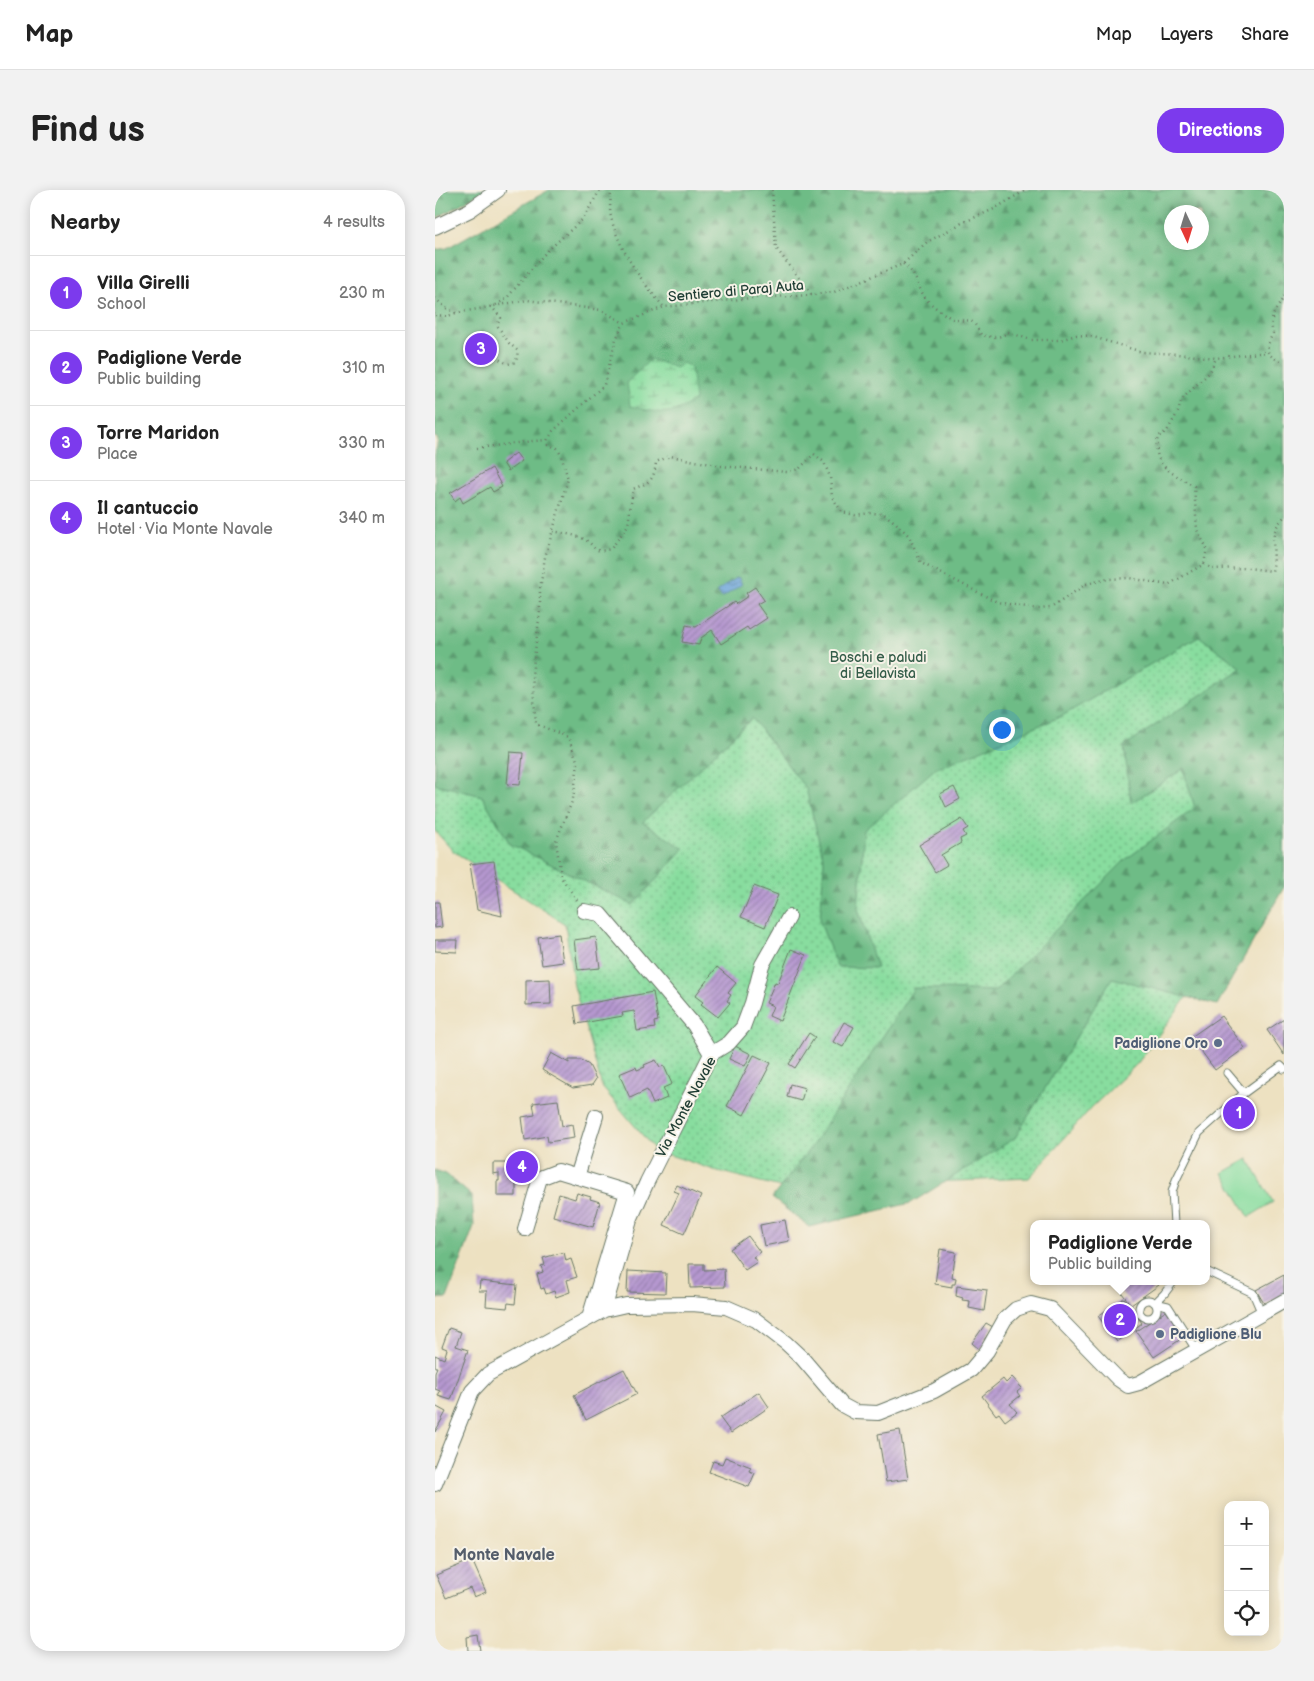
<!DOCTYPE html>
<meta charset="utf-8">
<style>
:root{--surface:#fff;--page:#f2f2f2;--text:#222;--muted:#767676;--line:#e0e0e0;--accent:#7c3aed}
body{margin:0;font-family:"Balsamiq Sans",sans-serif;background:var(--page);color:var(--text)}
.controls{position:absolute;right:15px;bottom:15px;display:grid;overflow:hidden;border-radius:10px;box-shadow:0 2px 12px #0003}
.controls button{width:45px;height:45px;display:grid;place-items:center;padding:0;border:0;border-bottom:1px solid var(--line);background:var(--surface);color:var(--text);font:25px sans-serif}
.compass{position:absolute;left:729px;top:15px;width:45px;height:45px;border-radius:50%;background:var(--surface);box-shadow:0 2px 12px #0003;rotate:176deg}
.you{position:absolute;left:566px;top:539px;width:18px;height:18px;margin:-12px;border:4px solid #fff;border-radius:50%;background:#1a73e8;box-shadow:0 0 0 8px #1a73e833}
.badge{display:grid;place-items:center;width:32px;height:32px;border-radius:50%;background:var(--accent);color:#fff;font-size:16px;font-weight:700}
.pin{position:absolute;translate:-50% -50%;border:2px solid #fff;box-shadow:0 1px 5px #0006}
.popup{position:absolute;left:595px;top:1030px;width:180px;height:65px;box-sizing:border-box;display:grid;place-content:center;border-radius:10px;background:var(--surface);filter:drop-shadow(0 1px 4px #0005);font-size:16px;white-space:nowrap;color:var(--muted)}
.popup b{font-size:19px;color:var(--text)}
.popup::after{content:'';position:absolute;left:50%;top:100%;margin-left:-10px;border:10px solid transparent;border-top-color:var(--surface)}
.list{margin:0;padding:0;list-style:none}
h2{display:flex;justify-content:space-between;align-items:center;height:65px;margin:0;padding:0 20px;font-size:21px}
h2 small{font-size:16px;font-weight:400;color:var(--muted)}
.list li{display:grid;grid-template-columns:32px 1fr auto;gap:15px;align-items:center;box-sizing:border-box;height:75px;padding:0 20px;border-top:1px solid var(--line)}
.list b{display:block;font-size:19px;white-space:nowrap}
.list p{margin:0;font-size:16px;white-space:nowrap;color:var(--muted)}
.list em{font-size:16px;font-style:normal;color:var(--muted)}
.icon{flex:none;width:28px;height:28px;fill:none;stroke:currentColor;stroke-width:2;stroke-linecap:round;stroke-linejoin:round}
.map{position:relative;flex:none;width:849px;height:1461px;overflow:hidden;border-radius:20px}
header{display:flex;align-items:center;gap:30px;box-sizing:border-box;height:70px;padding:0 25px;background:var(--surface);border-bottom:1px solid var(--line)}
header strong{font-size:24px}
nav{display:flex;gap:28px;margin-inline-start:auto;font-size:18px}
.intro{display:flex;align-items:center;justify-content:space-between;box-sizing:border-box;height:120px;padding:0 30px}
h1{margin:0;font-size:35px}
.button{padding:12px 22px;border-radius:20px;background:var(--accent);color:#fff;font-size:18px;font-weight:700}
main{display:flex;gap:30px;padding:0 30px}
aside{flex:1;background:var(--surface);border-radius:20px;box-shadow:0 2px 12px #0003}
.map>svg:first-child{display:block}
.green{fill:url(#green-dots);stroke:#548d6a;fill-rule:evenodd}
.forest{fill:url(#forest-firs);stroke:#467c5d;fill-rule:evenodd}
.wetland{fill:url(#wetland-marsh);stroke:#548d6a}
.pitch{fill:#88dd9f;stroke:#548d6a}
.water{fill:url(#water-waves);stroke:#447087}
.building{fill:url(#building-hatch)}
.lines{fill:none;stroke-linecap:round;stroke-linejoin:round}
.lane-casing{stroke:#677665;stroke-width:9}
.street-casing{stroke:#677665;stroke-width:16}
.path{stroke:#677665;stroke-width:2.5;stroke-dasharray:1 4;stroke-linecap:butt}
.lane{stroke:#fff;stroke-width:7}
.street{stroke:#fff;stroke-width:14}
.service-dot{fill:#5c6f8a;stroke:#f7f3e8;stroke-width:2}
.labels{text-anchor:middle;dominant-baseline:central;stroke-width:4;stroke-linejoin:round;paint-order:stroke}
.street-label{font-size:14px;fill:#1f3d34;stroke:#f7f3e8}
.park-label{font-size:14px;fill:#345d49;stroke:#f7f3e8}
.service-label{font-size:14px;font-weight:bold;fill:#4e5e75;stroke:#f7f3e8;text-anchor:end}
.quarter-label{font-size:16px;font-weight:bold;fill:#545d6b;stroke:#f7f3e8}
</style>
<header>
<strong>Map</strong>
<nav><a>Map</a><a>Layers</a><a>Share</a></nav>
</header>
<div class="intro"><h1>Find us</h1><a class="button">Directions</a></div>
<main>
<aside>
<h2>Nearby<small>4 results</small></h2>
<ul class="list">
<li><span class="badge">1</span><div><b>Villa Girelli</b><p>School</p></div><em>230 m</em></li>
<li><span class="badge">2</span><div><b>Padiglione Verde</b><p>Public building</p></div><em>310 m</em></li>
<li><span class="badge">3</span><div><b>Torre Maridon</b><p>Place</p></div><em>330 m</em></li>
<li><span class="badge">4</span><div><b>Il cantuccio</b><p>Hotel · Via Monte Navale</p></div><em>340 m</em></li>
</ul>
</aside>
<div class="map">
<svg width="849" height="1461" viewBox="0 0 849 1461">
<defs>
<pattern id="green-dots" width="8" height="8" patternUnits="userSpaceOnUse" patternTransform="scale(1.25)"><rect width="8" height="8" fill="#88dd9f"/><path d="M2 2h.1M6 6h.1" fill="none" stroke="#6fb482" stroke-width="1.8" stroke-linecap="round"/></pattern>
<pattern id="forest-firs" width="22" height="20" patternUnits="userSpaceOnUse" patternTransform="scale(1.25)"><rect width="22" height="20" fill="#6ebc86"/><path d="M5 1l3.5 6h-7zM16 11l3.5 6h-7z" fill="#5a9a6e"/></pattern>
<pattern id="wetland-marsh" width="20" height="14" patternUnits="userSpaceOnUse" patternTransform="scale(1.25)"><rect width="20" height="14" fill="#88dd9f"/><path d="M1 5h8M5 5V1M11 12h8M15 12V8" fill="none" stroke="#6fb482"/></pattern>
<pattern id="water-waves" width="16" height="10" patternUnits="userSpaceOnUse" patternTransform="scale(1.25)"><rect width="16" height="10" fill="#6aa4da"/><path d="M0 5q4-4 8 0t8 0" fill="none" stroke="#5787b2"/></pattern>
<pattern id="building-hatch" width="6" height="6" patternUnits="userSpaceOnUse" patternTransform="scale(1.25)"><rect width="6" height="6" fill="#b698d0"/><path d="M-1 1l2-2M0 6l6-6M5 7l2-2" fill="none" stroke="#937daa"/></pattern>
</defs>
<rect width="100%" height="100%" fill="#f7f3e8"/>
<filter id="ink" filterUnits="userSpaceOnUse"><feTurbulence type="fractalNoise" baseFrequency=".02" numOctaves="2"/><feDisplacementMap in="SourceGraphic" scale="10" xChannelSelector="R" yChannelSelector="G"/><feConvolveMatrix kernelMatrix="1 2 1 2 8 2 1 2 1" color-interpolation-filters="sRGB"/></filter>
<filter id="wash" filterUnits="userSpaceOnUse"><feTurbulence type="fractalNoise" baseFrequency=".0096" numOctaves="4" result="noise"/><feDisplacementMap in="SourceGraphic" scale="20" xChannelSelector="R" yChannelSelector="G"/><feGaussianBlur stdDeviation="1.12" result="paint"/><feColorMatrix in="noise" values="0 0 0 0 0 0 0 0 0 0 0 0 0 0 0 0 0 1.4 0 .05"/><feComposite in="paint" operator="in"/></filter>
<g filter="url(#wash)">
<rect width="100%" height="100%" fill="#ede1c1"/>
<path class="green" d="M306,0H849V682L754,804L702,874L657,917L594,988L349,998L279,980L220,960L167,897L139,796L130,734L18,661L0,641V300ZM736,22H766V52H736Z"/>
<path class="forest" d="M0,0H49L45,3L0,29Z
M114,0H849V697L782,815L677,788L580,948L476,1013L374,1037L337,1008L379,953L479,798L560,801L690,670L760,618L748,579L696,613L689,556L806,478L764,446L627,526L500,579L429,640L423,719L442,778L402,777L385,732L389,671L371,599L317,528L208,632L249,659L198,715L75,654L47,606L0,594V265L3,249L0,247V60L12,58ZM736,22H766V52H736Z
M0,980L11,984L37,1006L39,1036L12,1108L0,1109Z"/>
<path class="wetland" d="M216,169L241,178L248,173L256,177L260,210C234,228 224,223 195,216L192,192Z"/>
<path class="pitch" d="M813,969L838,1012L814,1027L788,983Z"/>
<path class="water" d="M303,387L307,394L287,408L282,401Z"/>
<g id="blocks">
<path class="building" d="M44,147L57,152L48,171L35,166Z
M81,263L87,271L73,281L68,273Z
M57,278L67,297L58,302L55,297L28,313L25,307L20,311L15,303Z
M320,397L329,410L322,414L332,428L314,440L312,437L286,454L277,440L266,448L264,455L247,452L251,435L261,437L299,412L301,414L313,406L311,403Z
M75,562L88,563L85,595L72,594Z
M519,597L525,609L511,617L505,604Z
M527,629L533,638L528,641L531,646L525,649L526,653L506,665L512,675L500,682L484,655Z
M59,671L67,726L42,720L35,674Z
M319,696L343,705L330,737L306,727Z
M0,712H4L7,737L0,738Z
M124,744L128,772L107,775L103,747Z
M161,747L165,778L143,780L139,750Z
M0,750H23L22,762L0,761Z
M356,759L371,765L345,831L334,826L338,816L331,813L340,792L343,793Z
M282,777L301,793L293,803L296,805L292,811L295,813L283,827L266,814L268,812L260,806Z
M115,789L116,814L91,815V790Z
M218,802L223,831L219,832L220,838L202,841L199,821L187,823L188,826L142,834L139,816Z
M786,826L810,858L780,880L756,847Z
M849,829V865L832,840Z
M409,832L419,837L408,857L398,852Z
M374,843L380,847L360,878L354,874Z
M300,856L316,864L310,876L294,869Z
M116,863L134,873V870H146L154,875L161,889L157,895L138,898L107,880Z
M319,865L336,873L309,925L292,916Z
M221,870L225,877L229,876L237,894L228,898L232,908L218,914L212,900L195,908L184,884L201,877L202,880L210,877L209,875Z
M355,894L370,898L366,911L352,907Z
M123,910L127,936L137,934L139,948L113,952L112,946L90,950L87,927L100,925L98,913Z
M58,973H75V975H89V987H86V994H81V1006H62V991H64V983L58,984Z
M242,995L266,1006L249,1044L229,1035L244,1003L239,1001Z
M142,1003L156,1007L155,1009L165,1012L158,1037L118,1026L124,1004L140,1009Z
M350,1030L354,1051L329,1056L325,1035Z
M313,1046L325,1062L318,1067L322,1072L310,1080L295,1059Z
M505,1059L521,1062L517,1087L521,1088L520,1094H517V1097L500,1094Z
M129,1062L131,1071L136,1069L142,1087L132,1090L135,1102L121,1107L119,1101L111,1104L109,1098L106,1099L102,1084L108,1082L106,1076L110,1075L108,1068Z
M254,1074H269V1080L289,1079L290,1097L255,1098Z
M193,1081L231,1083L230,1103L192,1102Z
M849,1085V1104L830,1115L821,1100Z
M45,1091L82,1095L80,1114L73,1113L72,1118L51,1116L52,1101H44Z
M678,1091H721L724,1095L696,1115Z
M522,1096L552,1100L549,1121L534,1118L535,1111L527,1110L528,1108L521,1106Z
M689,1108L707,1133L682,1152L663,1126Z
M731,1121L749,1147L719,1167L701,1141Z
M551,1133L558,1137L549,1150L552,1151L545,1160L537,1153Z
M14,1138L26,1142L21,1156L33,1160L16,1210L3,1206L5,1201L0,1199V1182L2,1177H0V1165L9,1169L12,1159L7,1157Z
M189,1179L202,1204L151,1230L139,1205Z
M577,1187L587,1198L582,1202L585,1206L575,1214L582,1222L570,1231L564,1223L561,1225L547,1206L568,1189L571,1193Z
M324,1202L334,1217L296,1243L285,1228Z
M0,1216L11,1222L0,1242Z
M465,1240L473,1289L451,1292L443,1244Z
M290,1267L316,1277L314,1281L320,1283L314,1297L274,1282L278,1271L287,1274Z
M37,1370L51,1402L39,1407L35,1398L11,1408L1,1385Z
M43,1445L45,1461H33L32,1447Z"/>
</g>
</g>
<g filter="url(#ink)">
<use href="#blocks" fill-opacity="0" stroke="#677665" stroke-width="1"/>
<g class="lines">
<defs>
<path id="lane" d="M792,883L809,903
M739,1034L737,1002L741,990L764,943L809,903L846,876L849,879
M771,1081L818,1103L827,1124
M739,1091L729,1104L720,1113L733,1116L762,1161
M704 1119a9 9 0 1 1 18 0a9 9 0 1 1-18 0Z"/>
<path id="street" d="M0,37L35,20L63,0
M149,721L165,724L259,835L276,864
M142,987L161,926
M90,1039L105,988L123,981L192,1002L154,1128
M169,1120L195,1030L212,992L276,864L294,853L308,837L317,813L327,775L354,727
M0,1294L37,1201L53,1184L169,1120L191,1115L257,1114L291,1117L321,1130L351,1153L367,1168L407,1215L420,1222L443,1223L499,1201L536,1180L552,1161L570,1129L581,1119L596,1114L615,1119L683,1189L693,1196L704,1193L849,1111"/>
</defs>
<use href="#lane" class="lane-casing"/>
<use href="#street" class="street-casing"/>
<path class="path" d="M176,0C176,9 174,19 176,27C183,58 208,94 229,117
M337,0L341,58L377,105L399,102L468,74L492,52L527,33L559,19L591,0
M468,74C482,83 482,98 492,110C495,114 513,127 518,129C535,134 535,123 546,145C556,147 565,149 573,142L596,150H625L641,145L655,146L707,162L742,164L781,168L832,162
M849,106C842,121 833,125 838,143C829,162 830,164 849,173
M0,108L11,118L21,123L92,110L166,120L189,133L229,117L316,108L377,105
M61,115L71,109L111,62L148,29L165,0
M0,125L13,126L21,123
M56,165L73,174L81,172L83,161L74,153L62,135L66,128L56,116
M42,258L98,251L112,250
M118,341C126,343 142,345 149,349C162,356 156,364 176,359L193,335L198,299C215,292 219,291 221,272L235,266L286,276L352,282L364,279L379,264L389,272L395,287L397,307L407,322L420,325L436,323L449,324L461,333L474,346L486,373L562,412L603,419L616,418L651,394L673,389L694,388L733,395L769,374L772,358L762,340L759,296C737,282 716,277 723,247L732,241L743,222L747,209L775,182L781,168
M769,374L778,379L813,378L837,381C843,359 830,347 849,327
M142,710L126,687L121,651L138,609L143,573L133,547L101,534L97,485L105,421V399L110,367L133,289L126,265L122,258L113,255V250L118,241L169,195L181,149L189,133"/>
<use href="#lane" class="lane"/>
<use href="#street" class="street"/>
</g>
</g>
<g class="service-dot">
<circle cx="783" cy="853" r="5"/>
<circle cx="725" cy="1144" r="5"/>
</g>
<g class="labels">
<g class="street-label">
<text transform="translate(301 101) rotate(-5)">Sentiero di Paraj Auta</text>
<text transform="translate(251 917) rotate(-62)">Via Monte Navale</text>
</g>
<g class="park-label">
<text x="443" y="467">Boschi e paludi<tspan x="443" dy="16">di Bellavista</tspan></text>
</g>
<g class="service-label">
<text x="773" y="853">Padiglione Oro</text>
<text x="735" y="1144" text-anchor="start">Padiglione Blu</text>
</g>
<g class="quarter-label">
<text x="69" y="1365">Monte Navale</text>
</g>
</g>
</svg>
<div class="controls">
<button>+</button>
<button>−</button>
<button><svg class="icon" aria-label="locate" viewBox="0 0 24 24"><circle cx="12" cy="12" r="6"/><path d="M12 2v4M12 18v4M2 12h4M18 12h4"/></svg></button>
</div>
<svg class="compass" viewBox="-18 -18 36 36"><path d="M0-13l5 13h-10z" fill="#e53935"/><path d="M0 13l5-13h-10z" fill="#767676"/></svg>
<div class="you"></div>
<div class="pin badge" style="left:804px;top:923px">1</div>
<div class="pin badge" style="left:685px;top:1130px">2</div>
<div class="popup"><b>Padiglione Verde</b>Public building</div>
<div class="pin badge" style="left:46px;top:159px">3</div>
<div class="pin badge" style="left:87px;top:977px">4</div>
</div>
</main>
